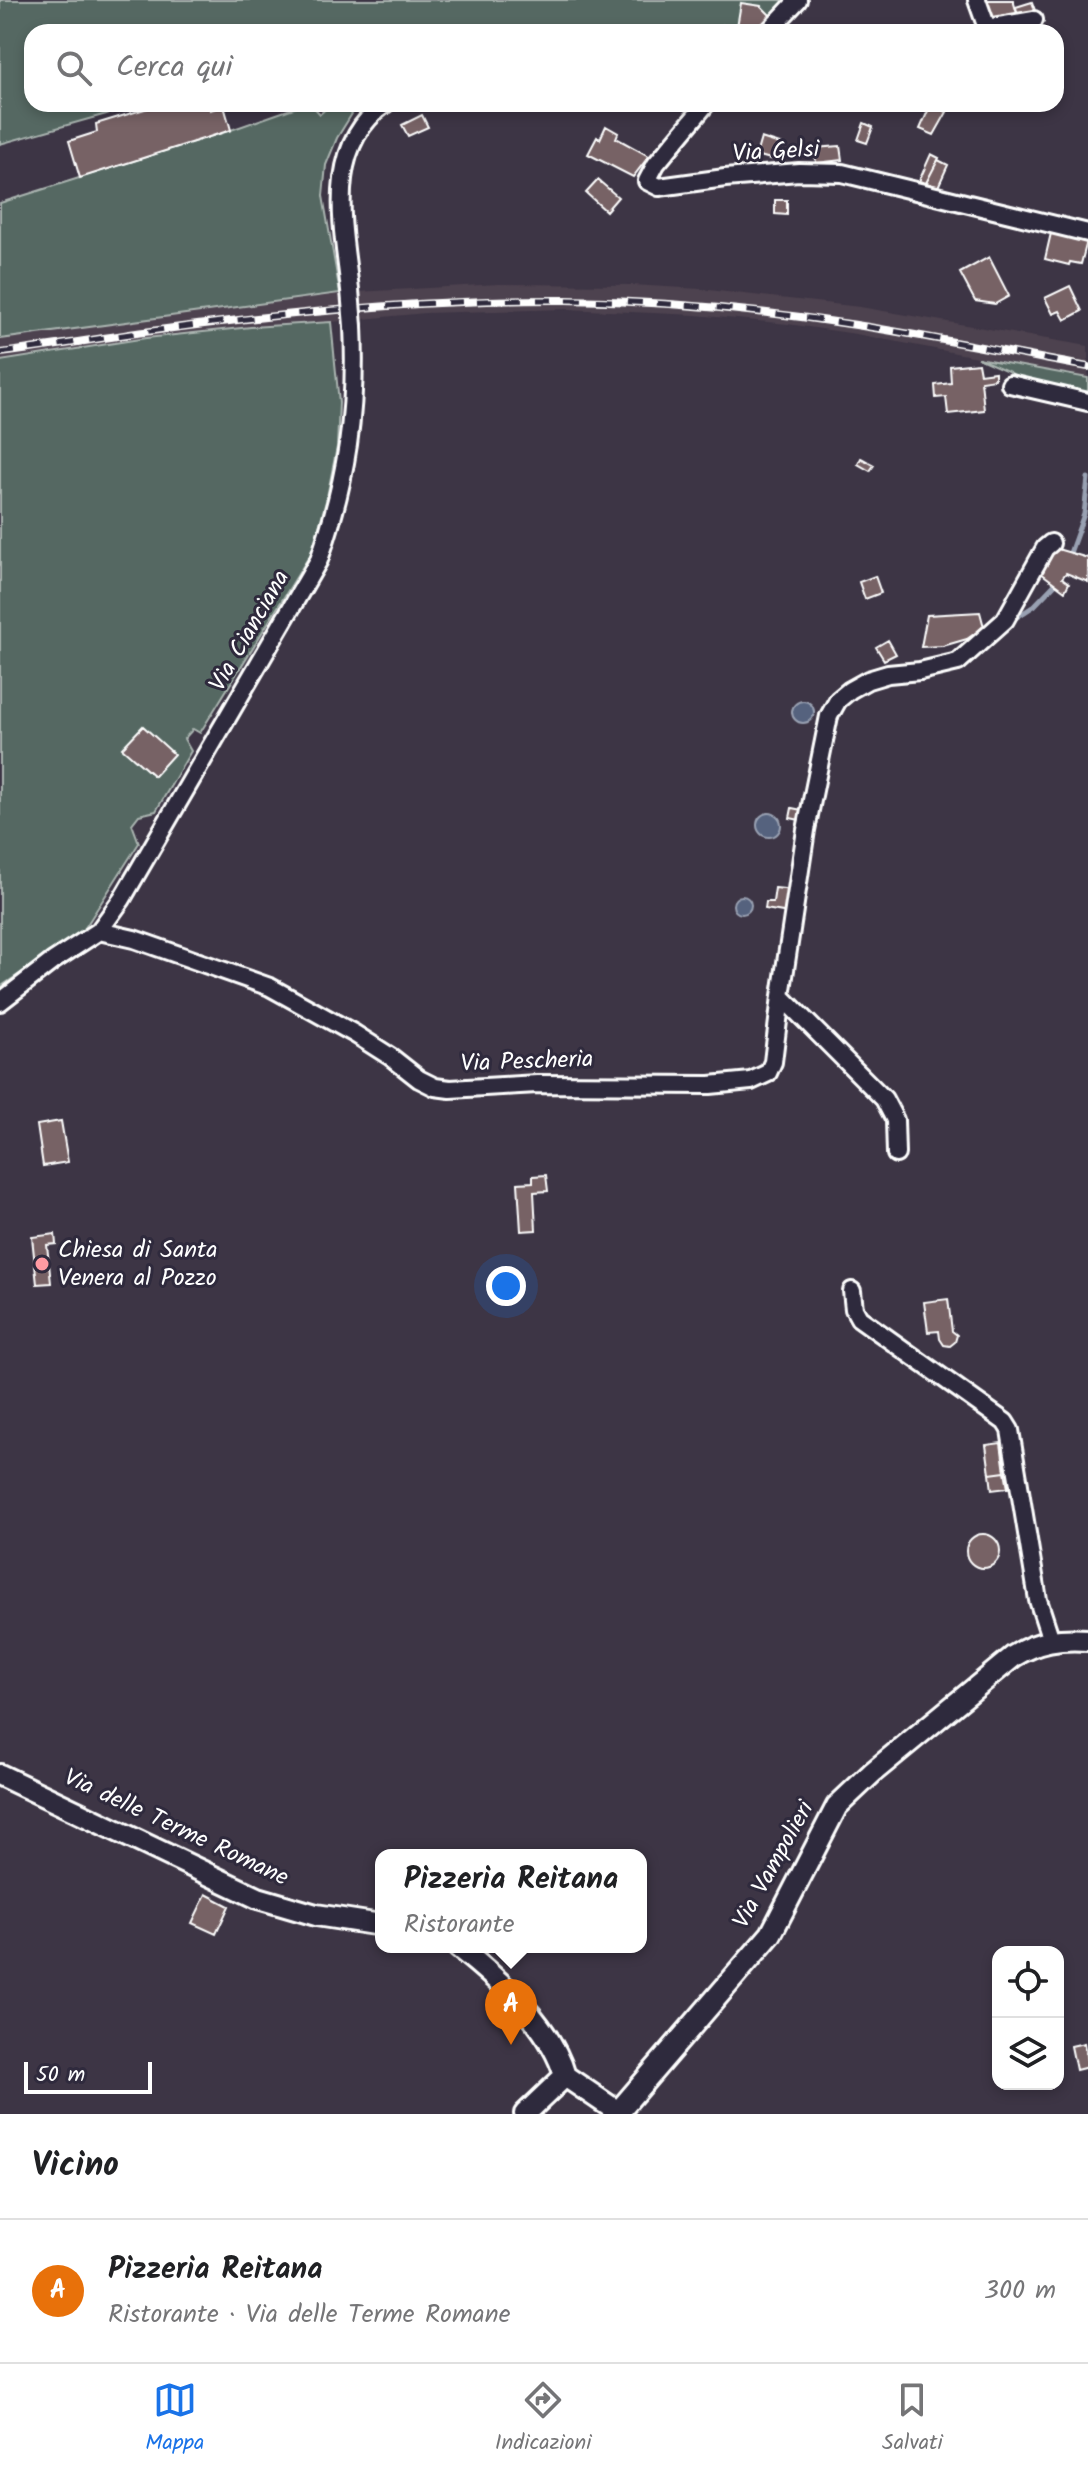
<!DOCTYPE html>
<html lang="it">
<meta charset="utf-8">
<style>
:root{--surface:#fff;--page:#f2f2f2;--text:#202124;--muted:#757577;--line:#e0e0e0;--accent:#1a73e8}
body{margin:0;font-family:Kalam,sans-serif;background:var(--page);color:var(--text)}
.controls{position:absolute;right:24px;bottom:24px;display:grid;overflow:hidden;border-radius:16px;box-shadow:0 4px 12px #0003}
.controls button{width:72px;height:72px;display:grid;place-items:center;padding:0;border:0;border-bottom:2px solid var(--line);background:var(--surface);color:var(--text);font:40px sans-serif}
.scale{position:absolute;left:24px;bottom:20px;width:128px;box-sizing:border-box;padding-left:8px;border:4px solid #fff;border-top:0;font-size:22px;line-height:28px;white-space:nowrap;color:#fff;-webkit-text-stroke:6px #2f2a3d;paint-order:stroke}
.you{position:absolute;left:506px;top:1286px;width:28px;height:28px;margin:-20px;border:6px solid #fff;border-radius:50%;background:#1a73e8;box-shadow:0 0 0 12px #1a73e833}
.badge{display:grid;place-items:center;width:52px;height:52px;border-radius:50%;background:var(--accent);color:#fff;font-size:26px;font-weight:700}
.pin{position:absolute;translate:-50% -66px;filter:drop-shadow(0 2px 4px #0008)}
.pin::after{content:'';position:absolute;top:42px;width:28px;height:24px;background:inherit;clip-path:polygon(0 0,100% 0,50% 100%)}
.popup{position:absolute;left:375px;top:1849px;width:272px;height:104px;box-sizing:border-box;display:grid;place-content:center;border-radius:16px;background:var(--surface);filter:drop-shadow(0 2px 6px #0005);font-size:26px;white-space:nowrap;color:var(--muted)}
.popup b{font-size:30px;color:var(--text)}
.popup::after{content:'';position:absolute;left:50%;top:100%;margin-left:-16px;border:16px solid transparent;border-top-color:var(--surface)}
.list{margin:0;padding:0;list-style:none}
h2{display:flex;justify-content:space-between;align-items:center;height:104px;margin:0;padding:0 32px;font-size:34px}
h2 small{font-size:26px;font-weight:400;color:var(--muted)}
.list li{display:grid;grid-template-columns:52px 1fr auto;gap:24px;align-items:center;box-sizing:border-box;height:144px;padding:0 32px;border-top:2px solid var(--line)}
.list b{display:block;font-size:30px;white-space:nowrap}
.list p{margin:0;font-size:26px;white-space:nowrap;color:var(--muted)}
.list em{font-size:26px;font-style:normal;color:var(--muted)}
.icon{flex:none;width:44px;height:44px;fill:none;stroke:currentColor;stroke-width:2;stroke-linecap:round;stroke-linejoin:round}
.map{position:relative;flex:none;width:1088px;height:2114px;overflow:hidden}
.search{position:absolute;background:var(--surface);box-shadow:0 4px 12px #0003;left:24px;right:24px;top:24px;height:88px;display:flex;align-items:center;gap:20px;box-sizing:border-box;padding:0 28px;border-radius:24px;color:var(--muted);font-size:30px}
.sheet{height:248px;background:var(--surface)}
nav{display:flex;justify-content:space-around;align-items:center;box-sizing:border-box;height:112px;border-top:2px solid var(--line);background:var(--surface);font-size:22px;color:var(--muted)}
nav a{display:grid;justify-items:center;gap:4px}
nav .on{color:var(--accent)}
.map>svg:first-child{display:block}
.built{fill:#4e424f}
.green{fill:#546862;stroke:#aab4b0;stroke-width:2}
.water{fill:#55627e;stroke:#99a1b2;stroke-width:2}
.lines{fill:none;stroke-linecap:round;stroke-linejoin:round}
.stream{stroke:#99a1b2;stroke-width:5}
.building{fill:#776265;stroke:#fff;stroke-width:2}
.minor-casing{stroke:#fff;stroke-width:22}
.tertiary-casing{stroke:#fff;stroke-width:26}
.minor{stroke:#2f2a3d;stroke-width:16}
.tertiary{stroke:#2f2a3d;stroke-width:20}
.rail-casing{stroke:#fff;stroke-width:8}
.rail{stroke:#2f2a3d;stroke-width:5;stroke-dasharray:15;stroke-linecap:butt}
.minor-bridge-casing{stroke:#fff;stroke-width:22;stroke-linecap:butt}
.minor-bridge{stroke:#2f2a3d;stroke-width:16}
.poi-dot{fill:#ff9aa2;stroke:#2f2a3d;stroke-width:3}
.labels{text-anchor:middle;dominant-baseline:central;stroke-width:6;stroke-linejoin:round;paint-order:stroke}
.street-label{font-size:24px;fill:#fff;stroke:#2f2a3d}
.poi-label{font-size:24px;fill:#fff;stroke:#2f2a3d;text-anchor:start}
</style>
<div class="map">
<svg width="1088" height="2114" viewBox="0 0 1088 2114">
<rect width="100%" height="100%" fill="#3d3545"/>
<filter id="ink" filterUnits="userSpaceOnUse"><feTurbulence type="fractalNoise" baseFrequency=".0125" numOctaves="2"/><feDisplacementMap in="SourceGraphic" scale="16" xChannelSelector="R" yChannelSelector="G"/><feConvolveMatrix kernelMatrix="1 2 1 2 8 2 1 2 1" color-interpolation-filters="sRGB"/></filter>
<g filter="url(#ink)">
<path class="built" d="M499,284L632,285L700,289L860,307L1088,346V378L856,334L788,324L696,315L566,309L425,313L331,322L251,327L146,338L0,361V339L340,293Z"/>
<path class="green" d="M0,0H786L756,32H32V104H142L0,144Z
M305,104H311L320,114L331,104H358L337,138L326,165L323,196L340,293L0,339V203L231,130Z
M331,322L339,403L337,447L327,497L313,550L200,733L193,729L184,739L191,751L156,811L139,815L132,824L139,843L83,931L0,987V361L146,338L251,327Z
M978,358L1088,378V395L1025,383L1010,372Z"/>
<path class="water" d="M792 712a11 11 0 1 1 22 0a11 11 0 1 1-22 0Z
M757 825a12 12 0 1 1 24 0a12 12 0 1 1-24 0Z
M733 905a9 9 0 1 1 18 0a9 9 0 1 1-18 0Z"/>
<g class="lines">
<path class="stream" d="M1070,553L1084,514L1088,478
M1011,621L1034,606L1056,583"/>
</g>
<path class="building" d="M983,0H1013L1018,17L991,20Z
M1032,2L1037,16L1018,17L1016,7Z
M741,3L761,6L771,16L756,32H722L723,25L737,27Z
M161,104H208L210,110L224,106L231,130L80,178L69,141L97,132L96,124Z
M931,104L947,112L934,135L920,129Z
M422,115L428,127L408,136L402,125Z
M864,123L873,127L867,143L858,140Z
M606,126L618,133L616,138L649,156L633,177L588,154L597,137L600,139Z
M761,138L783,145L778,161L756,155Z
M840,146L842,160L816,163L814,148Z
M931,154L939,158L926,183L919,181Z
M938,160L948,165L938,187L926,183Z
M598,180L618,197L606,211L586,193Z
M775,200H787V215L775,214Z
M1051,233L1087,241L1081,264L1070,262L1069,265L1045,259Z
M989,257L1009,296L995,304L975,301L960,273Z
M1070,286L1082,311L1065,320L1060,311L1053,314L1045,298Z
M978,363L980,374L995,372V379L981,381L984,410L948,414L946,397L936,398L935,385L951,383L950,366Z
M861,458L874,465L870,471L858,464Z
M1054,548L1088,558V582L1066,573L1062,578L1069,583L1065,591L1041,573Z
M875,576L881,593L865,599L859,582Z
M980,612L984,627L967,639L943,646L921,647L927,615Z
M888,640L896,654L884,660L876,647Z
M143,726L174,754L154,776L122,748Z
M792,808L807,811L805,821L790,818Z
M775,888L793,890L789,913L765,909L766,902H773Z
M61,1121L68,1162L43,1166L37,1125Z
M546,1175L548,1191L534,1192L536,1230L521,1231L518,1183L533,1182V1176Z
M55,1234L56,1244L47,1245L51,1283L37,1284L32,1237Z
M948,1299L952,1331L957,1335L955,1342L950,1346L944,1345L940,1339L939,1331L928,1332L924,1302Z
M1001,1443L1005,1472L990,1474L986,1445Z
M1005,1472L1008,1488L992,1490L990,1474Z
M966 1551a17 17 0 1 1 34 0a17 17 0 1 1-34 0Z
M206,1894L229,1906L216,1934L192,1923Z
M1084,2043L1088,2067L1076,2070L1071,2046Z"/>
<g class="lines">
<defs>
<path id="minor" d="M977,0L987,28L1034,20
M768,32L798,0
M706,104L656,164L647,181L659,187L725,178L799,172L842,173L1088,233
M350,290C343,227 324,147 385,104
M1010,384L1088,402
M99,931L134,939L270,987L355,1034L391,1057L419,1079L435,1087L450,1089L537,1084L710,1085L751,1081L768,1073L773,1062L781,996L806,830L829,716L838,700L850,690L868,680L888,674L920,671L958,662L1005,620L1045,548L1051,543
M781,996L884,1099L895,1120L896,1154
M0,1002L53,961L99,931L122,899L319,560C347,479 357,411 353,326
M852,1291L854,1309L859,1318L1005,1422L1010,1430L1038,1600L1051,1640"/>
<path id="tertiary" d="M0,1775L258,1898L316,1915L381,1925
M458,1947C498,1979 551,2025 565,2076
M565,2076L621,2114
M618,2112L771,1934L837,1806L873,1772L1014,1656C1038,1641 1060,1638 1088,1640
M525,2114L565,2076"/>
</defs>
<use href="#minor" class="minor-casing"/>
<use href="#tertiary" class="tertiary-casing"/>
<use href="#minor" class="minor"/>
<use href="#tertiary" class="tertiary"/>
<defs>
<path id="rail" d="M0,353C48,347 96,339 144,332C281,313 427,299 566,300C663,301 760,310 856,325C933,337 1011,353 1088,367"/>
</defs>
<use href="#rail" class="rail-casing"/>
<use href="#rail" class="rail"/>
<defs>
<path id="minor-bridge" d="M350,290L353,326"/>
</defs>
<use href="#minor-bridge" class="minor-bridge-casing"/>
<use href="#minor-bridge" class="minor-bridge"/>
</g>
</g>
<circle class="poi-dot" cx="42" cy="1264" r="8"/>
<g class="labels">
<g class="street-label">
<text transform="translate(776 152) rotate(-3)">Via Gelsi</text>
<text transform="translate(250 631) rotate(-60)">Via Cianciana</text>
<text transform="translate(527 1062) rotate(-2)">Via Pescheria</text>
<text transform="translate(176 1828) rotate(25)">Via delle Terme Romane</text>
<text transform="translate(774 1865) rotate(-61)">Via Vampolieri</text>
</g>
<g class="poi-label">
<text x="58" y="1250">Chiesa di Santa<tspan x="58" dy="28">Venera al Pozzo</tspan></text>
</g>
</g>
</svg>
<div class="controls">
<button><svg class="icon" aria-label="locate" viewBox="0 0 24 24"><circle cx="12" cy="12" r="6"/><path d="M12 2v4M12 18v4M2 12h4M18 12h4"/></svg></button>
<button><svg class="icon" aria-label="layers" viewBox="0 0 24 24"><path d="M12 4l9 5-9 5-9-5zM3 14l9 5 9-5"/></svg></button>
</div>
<div class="scale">50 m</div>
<div class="you"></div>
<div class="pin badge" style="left:511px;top:2045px;background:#e8710a">A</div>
<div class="popup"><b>Pizzeria Reitana</b>Ristorante</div>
<div class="search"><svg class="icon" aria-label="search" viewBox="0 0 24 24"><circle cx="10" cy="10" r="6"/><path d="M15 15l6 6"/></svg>Cerca qui</div>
</div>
<section class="sheet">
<h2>Vicino<small></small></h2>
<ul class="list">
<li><span class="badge" style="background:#e8710a">A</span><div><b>Pizzeria Reitana</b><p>Ristorante · Via delle Terme Romane</p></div><em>300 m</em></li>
</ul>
</section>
<nav>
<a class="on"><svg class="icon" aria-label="map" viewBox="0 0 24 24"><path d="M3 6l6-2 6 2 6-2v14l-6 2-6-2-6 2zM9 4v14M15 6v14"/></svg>Mappa</a>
<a><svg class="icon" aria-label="directions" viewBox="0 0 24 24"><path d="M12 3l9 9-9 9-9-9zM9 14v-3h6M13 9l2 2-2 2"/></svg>Indicazioni</a>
<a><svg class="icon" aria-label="saved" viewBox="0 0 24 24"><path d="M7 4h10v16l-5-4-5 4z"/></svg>Salvati</a>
</nav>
